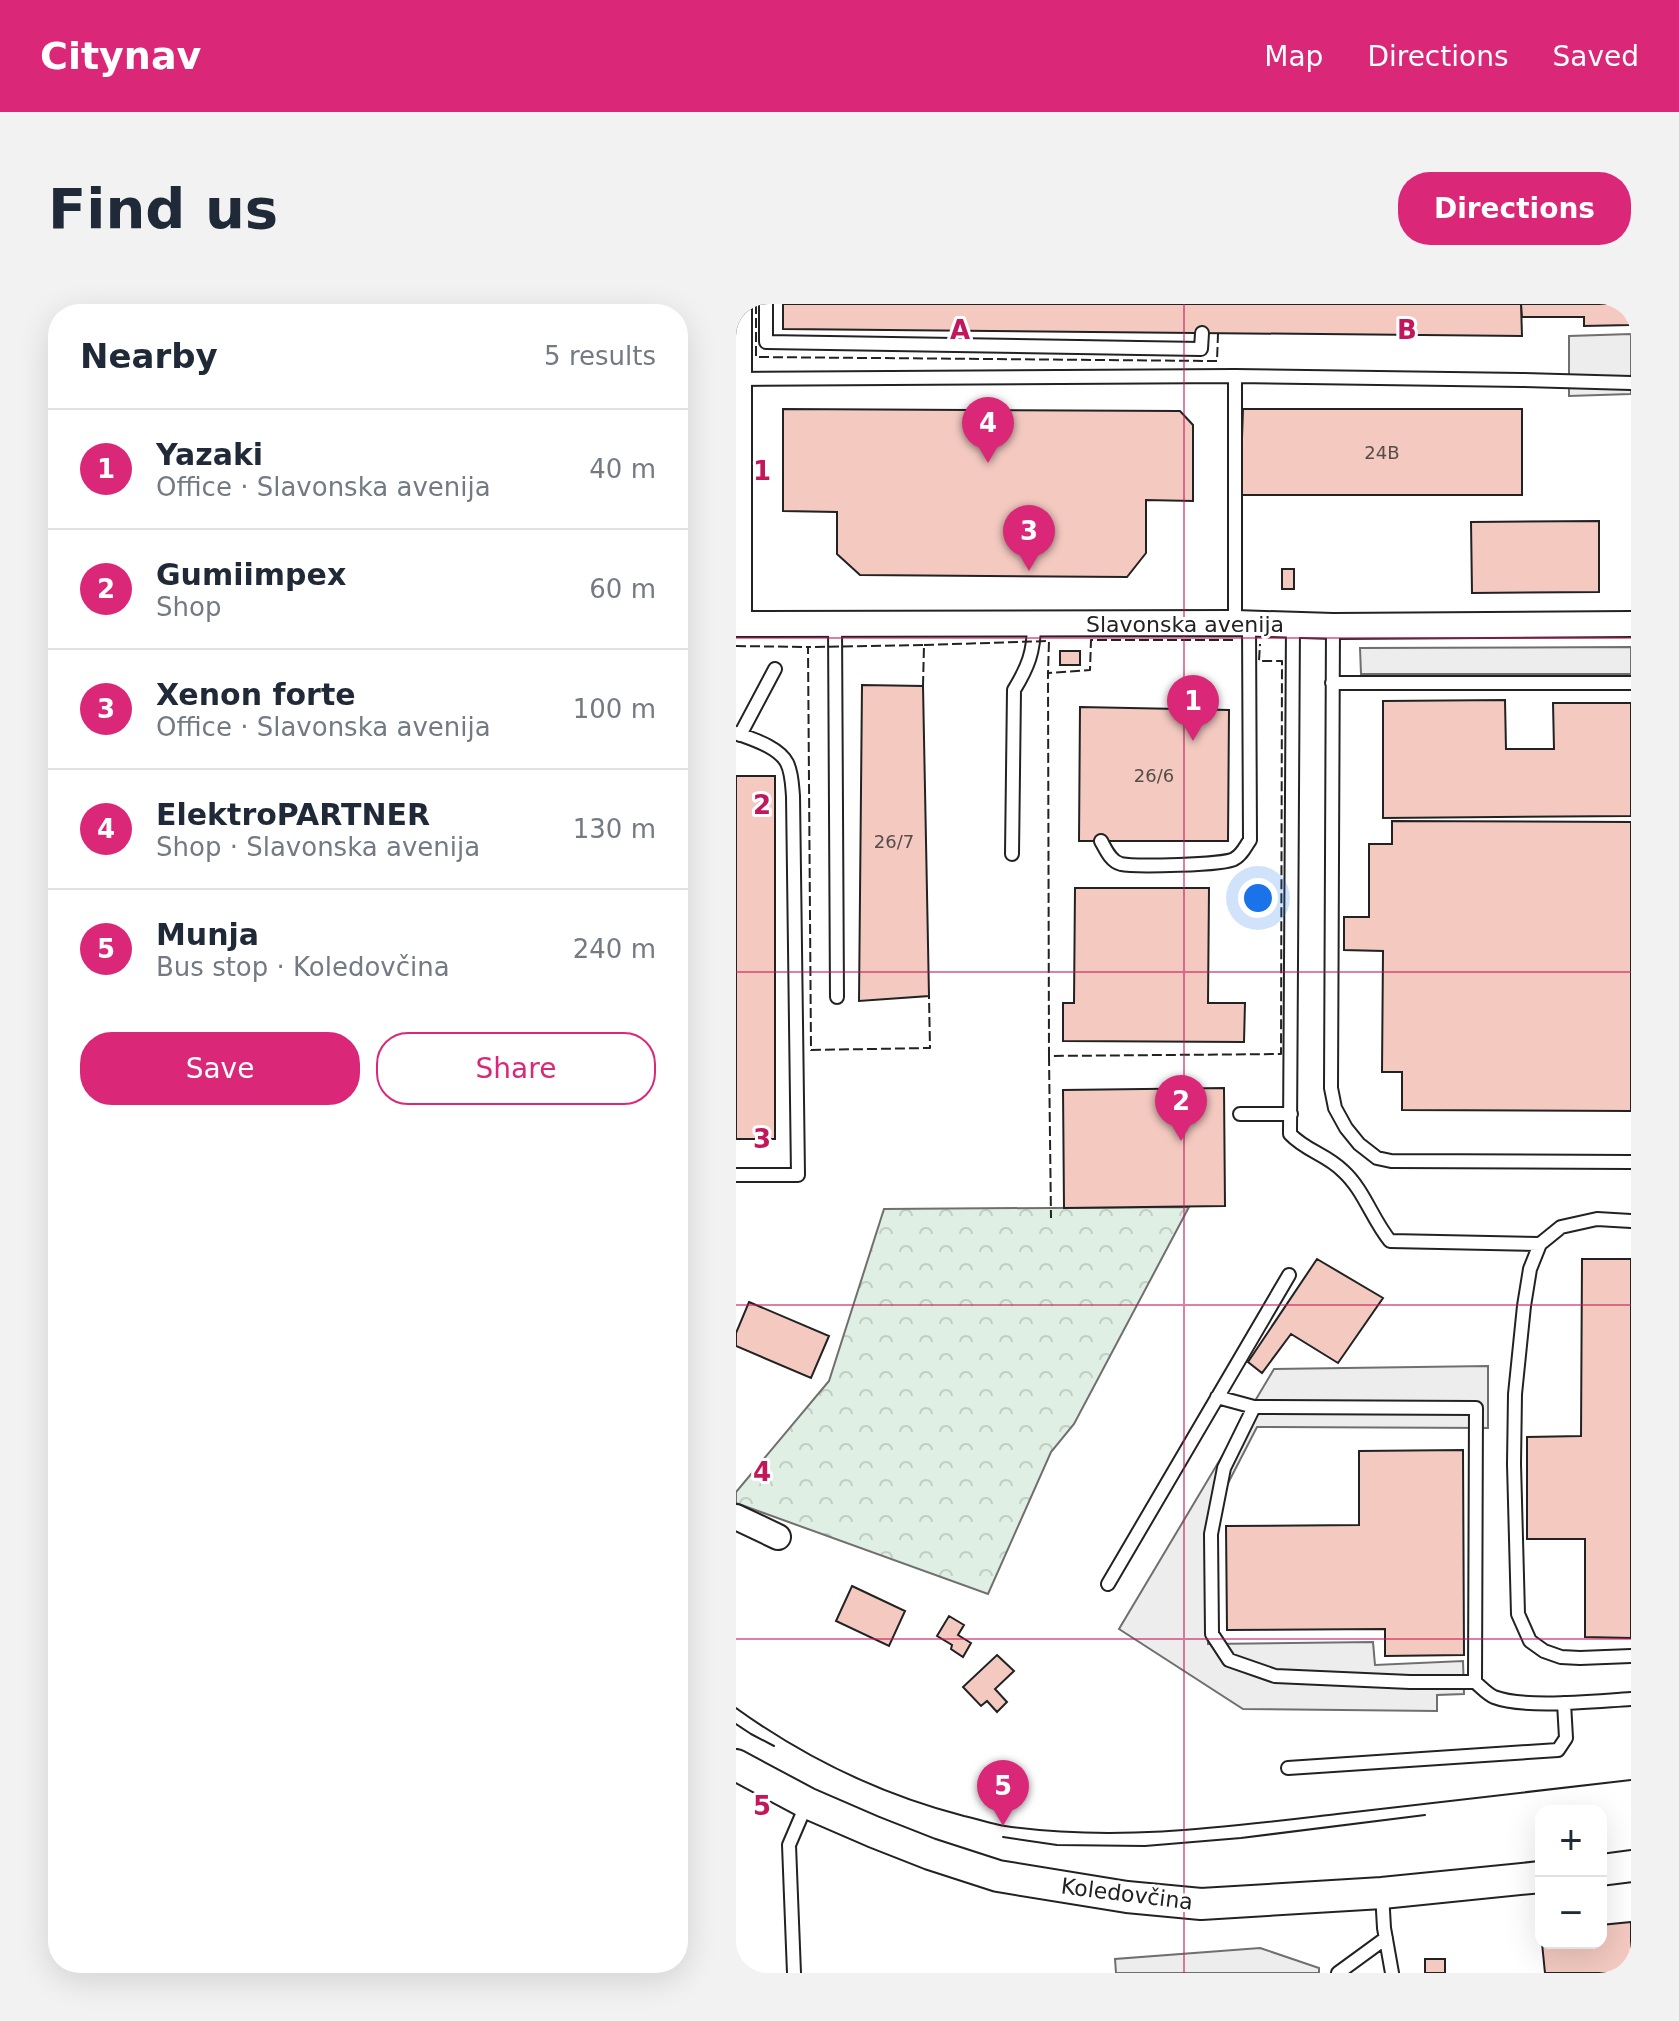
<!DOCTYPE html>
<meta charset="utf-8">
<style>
:root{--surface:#fff;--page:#f2f2f3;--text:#1f2937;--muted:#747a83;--line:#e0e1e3;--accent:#db2777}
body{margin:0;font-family:"DejaVu Sans",sans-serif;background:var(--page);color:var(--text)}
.controls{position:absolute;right:24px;bottom:24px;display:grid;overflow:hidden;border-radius:16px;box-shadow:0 8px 32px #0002}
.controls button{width:72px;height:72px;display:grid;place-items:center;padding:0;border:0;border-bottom:2px solid var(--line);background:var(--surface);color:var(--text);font:40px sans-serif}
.you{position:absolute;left:522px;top:594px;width:28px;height:28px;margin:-20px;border:6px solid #fff;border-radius:50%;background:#1a73e8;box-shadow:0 0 0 12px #1a73e833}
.badge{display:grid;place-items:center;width:52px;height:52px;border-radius:50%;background:var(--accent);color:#fff;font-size:26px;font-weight:700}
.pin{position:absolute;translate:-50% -66px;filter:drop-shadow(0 2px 4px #0008)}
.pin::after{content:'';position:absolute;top:42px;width:28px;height:24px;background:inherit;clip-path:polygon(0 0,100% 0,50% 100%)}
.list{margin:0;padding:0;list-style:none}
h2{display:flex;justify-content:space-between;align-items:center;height:104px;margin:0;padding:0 32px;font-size:34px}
h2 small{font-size:26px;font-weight:400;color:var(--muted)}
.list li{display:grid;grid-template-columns:52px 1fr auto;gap:24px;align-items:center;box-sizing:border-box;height:120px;padding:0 32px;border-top:2px solid var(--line)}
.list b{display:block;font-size:30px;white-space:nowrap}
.list p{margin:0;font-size:26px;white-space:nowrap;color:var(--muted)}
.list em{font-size:26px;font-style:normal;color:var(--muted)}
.actions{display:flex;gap:16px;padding:24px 32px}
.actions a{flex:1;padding:18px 0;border:2px solid var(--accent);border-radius:32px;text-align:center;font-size:28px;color:var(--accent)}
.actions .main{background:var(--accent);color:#fff}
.map{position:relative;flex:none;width:895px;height:1669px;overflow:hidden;border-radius:32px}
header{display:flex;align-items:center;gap:48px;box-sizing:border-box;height:112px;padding:0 40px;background:var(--accent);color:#fff}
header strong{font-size:38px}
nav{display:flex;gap:44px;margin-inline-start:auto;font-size:28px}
.intro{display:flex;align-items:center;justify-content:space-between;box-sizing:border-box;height:192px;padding:0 48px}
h1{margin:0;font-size:56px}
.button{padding:20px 36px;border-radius:32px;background:var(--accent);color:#fff;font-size:28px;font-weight:700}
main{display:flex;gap:48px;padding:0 48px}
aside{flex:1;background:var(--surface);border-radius:32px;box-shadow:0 8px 32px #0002}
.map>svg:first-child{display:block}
.forest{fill:url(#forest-crowns);stroke:#6f6f6f;stroke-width:2}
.parking{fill:#ededed;stroke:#6f6f6f;stroke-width:2}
.building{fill:#f3c9c0;stroke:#222;stroke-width:2}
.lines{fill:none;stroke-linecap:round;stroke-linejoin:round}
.service-casing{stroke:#222;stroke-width:16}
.minor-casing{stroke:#222;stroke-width:28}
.tertiary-casing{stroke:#222;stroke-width:34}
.service{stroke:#fff;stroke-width:12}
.minor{stroke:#fff;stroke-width:24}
.tertiary{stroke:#fff;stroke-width:30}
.tram{stroke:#222;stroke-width:2}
.fence{stroke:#222;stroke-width:2;stroke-dasharray:10 4;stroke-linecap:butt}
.grid{fill:none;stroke:#c2185b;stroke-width:2;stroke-opacity:0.55}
.labels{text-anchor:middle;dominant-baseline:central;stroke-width:6;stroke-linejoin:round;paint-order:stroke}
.number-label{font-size:18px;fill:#564c4a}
.street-label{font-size:22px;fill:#222;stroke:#fff}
.grid-label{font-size:26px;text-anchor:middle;font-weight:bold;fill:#c2185b;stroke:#fff;stroke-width:6;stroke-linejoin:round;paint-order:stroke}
</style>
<header>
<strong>Citynav</strong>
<nav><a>Map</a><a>Directions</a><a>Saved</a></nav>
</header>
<div class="intro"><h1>Find us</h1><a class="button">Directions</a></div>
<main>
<aside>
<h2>Nearby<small>5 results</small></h2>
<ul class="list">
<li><span class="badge">1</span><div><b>Yazaki</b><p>Office · Slavonska avenija</p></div><em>40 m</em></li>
<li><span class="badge">2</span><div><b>Gumiimpex</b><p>Shop</p></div><em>60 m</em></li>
<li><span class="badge">3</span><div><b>Xenon forte</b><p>Office · Slavonska avenija</p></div><em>100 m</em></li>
<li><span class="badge">4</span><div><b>ElektroPARTNER</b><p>Shop · Slavonska avenija</p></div><em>130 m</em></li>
<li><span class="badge">5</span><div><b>Munja</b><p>Bus stop · Koledovčina</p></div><em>240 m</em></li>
</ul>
<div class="actions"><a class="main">Save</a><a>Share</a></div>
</aside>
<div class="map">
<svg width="895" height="1669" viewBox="0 0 895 1669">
<defs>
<pattern id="forest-crowns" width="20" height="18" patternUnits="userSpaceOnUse" patternTransform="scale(2)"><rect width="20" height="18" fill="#e0efe3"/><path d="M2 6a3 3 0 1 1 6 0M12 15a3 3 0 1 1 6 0" fill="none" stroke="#c0cdc2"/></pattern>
</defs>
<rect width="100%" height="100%" fill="#fff"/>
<path class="forest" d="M453,903L338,1120L315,1148L252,1290L0,1199V1188L93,1077L148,905Z"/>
<path class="parking" d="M895,30V90L833,92V32Z
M895,343V370H625L624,344Z
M752,1062V1124L521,1123L471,1220L472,1340L637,1338L639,1361L727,1357L728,1390L701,1391V1407L507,1405L383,1325L538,1065Z
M524,1644L583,1664V1669H380L379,1655Z"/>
<path class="building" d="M47,0H785L786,32L47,25Z
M785,0H895V21L848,22V13H786Z
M47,105L444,107L457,121V197L410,196V249L391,273L124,271L101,250V208L47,207Z
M507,105H786V191H504Z
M863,217V288L736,289L735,218Z
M546,265H558V285H546Z
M324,347H344V361H324Z
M126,381L187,382L193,692L123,697Z
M769,396L770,445H818L817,399H895V512L647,514V397Z
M344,403L493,406L492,537H343Z
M0,472H39V835H0Z
M656,517L895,518V807L666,806V768H646L647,647L608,646V613H633V540H656Z
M339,584H473L472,699H509L508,738L327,737V699H338Z
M488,784L489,902L328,904L327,786Z
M581,955L647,994L602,1059L555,1030L526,1069L512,1058Z
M846,955H895V1334L849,1333V1235H791V1133L845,1132Z
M13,998L93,1032L75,1074L0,1042V1029Z
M727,1146L728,1351L649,1352V1325L491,1326L490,1222L623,1221V1147Z
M116,1282L169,1307L153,1342L100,1317Z
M213,1312L228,1321L222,1331L235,1339L227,1353L215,1345L216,1341L201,1332Z
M261,1351L278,1367L259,1385L271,1398L261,1408L251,1397L245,1402L227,1383Z
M895,1618V1669H809L806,1639H865V1621Z
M689,1655H709V1669H689Z"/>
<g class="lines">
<defs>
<path id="service" d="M30,0V38L465,45L466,29
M3,75L499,72
M499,319V72L786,76L895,79
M99,320L101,693
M557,320L554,830C570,847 590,850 607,867C628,886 636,915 654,937L804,940
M597,322L595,784L599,804L610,824L623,840L641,854L655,857L895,858
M596,379H895
M0,429C16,435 43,443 51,459C56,469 56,481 57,492L62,871H0
M4,431L39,365
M365,537C370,546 375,558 385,560C398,563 489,561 498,555C506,551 509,543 514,536L513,319
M276,550L278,386C292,363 298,348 298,320
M504,810H555
M895,917L861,915L825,923L804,940L794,965L788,1002L779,1090L778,1160L782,1310L794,1337L808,1347L825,1353L844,1354L895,1352
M481,1093L518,1103
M372,1280L553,971
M739,1378L740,1104L518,1103L488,1164L475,1230L476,1330L493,1356L539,1372L674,1378H739C745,1383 751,1390 758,1393C789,1405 860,1397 895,1395
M552,1464L822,1446L830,1434L828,1399
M646,1589L648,1624L656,1669
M58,1669L53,1541L71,1499
M602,1669L650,1634"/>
<path id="minor" d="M3,0V320
M0,320L499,319L597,322L895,320
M0,1213L42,1233"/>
<path id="tertiary" d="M0,1461L71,1499L138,1528L194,1550L262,1572L391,1593L465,1600L646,1589L805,1573
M865,1566L895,1562"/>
</defs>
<use href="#service" class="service-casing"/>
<use href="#minor" class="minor-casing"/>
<use href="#tertiary" class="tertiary-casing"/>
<use href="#service" class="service"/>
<use href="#minor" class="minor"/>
<use href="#tertiary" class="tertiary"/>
<path class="tram" d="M0,1404C68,1453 147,1491 228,1512C242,1515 256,1520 269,1522C380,1538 491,1523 601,1510C699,1498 797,1487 895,1476
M0,1420L15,1430L38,1442
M267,1533L321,1541L409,1542L505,1534L689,1511"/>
<path class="fence" d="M20,0V53L481,57L482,30
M497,336H355L354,366L312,369L313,752L545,750L546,357H523L524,340
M188,341L313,337L312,369
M0,342L72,343
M187,382L188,341L72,343L75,746L194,744L193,692
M313,752L315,914"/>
</g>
<path class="grid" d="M448,0V1669M0,334H895M0,668H895M0,1001H895M0,1335H895"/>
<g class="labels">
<g class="number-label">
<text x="646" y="148">24B</text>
<text x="418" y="471">26/6</text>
<text x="158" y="537">26/7</text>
</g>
<g class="street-label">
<text x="449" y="320">Slavonska avenija</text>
<text transform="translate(391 1590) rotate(7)">Koledovčina</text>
</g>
</g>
<g class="grid-label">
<text x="224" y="35">A</text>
<text x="671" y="35">B</text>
<text x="26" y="176">1</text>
<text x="26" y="510">2</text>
<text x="26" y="844">3</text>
<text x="26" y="1177">4</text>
<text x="26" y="1511">5</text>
</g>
</svg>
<div class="controls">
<button>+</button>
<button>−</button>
</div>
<div class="you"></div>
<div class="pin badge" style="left:457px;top:437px">1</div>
<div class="pin badge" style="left:445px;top:837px">2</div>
<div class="pin badge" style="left:293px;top:267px">3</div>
<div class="pin badge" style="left:252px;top:159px">4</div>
<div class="pin badge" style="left:267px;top:1522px">5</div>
</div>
</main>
